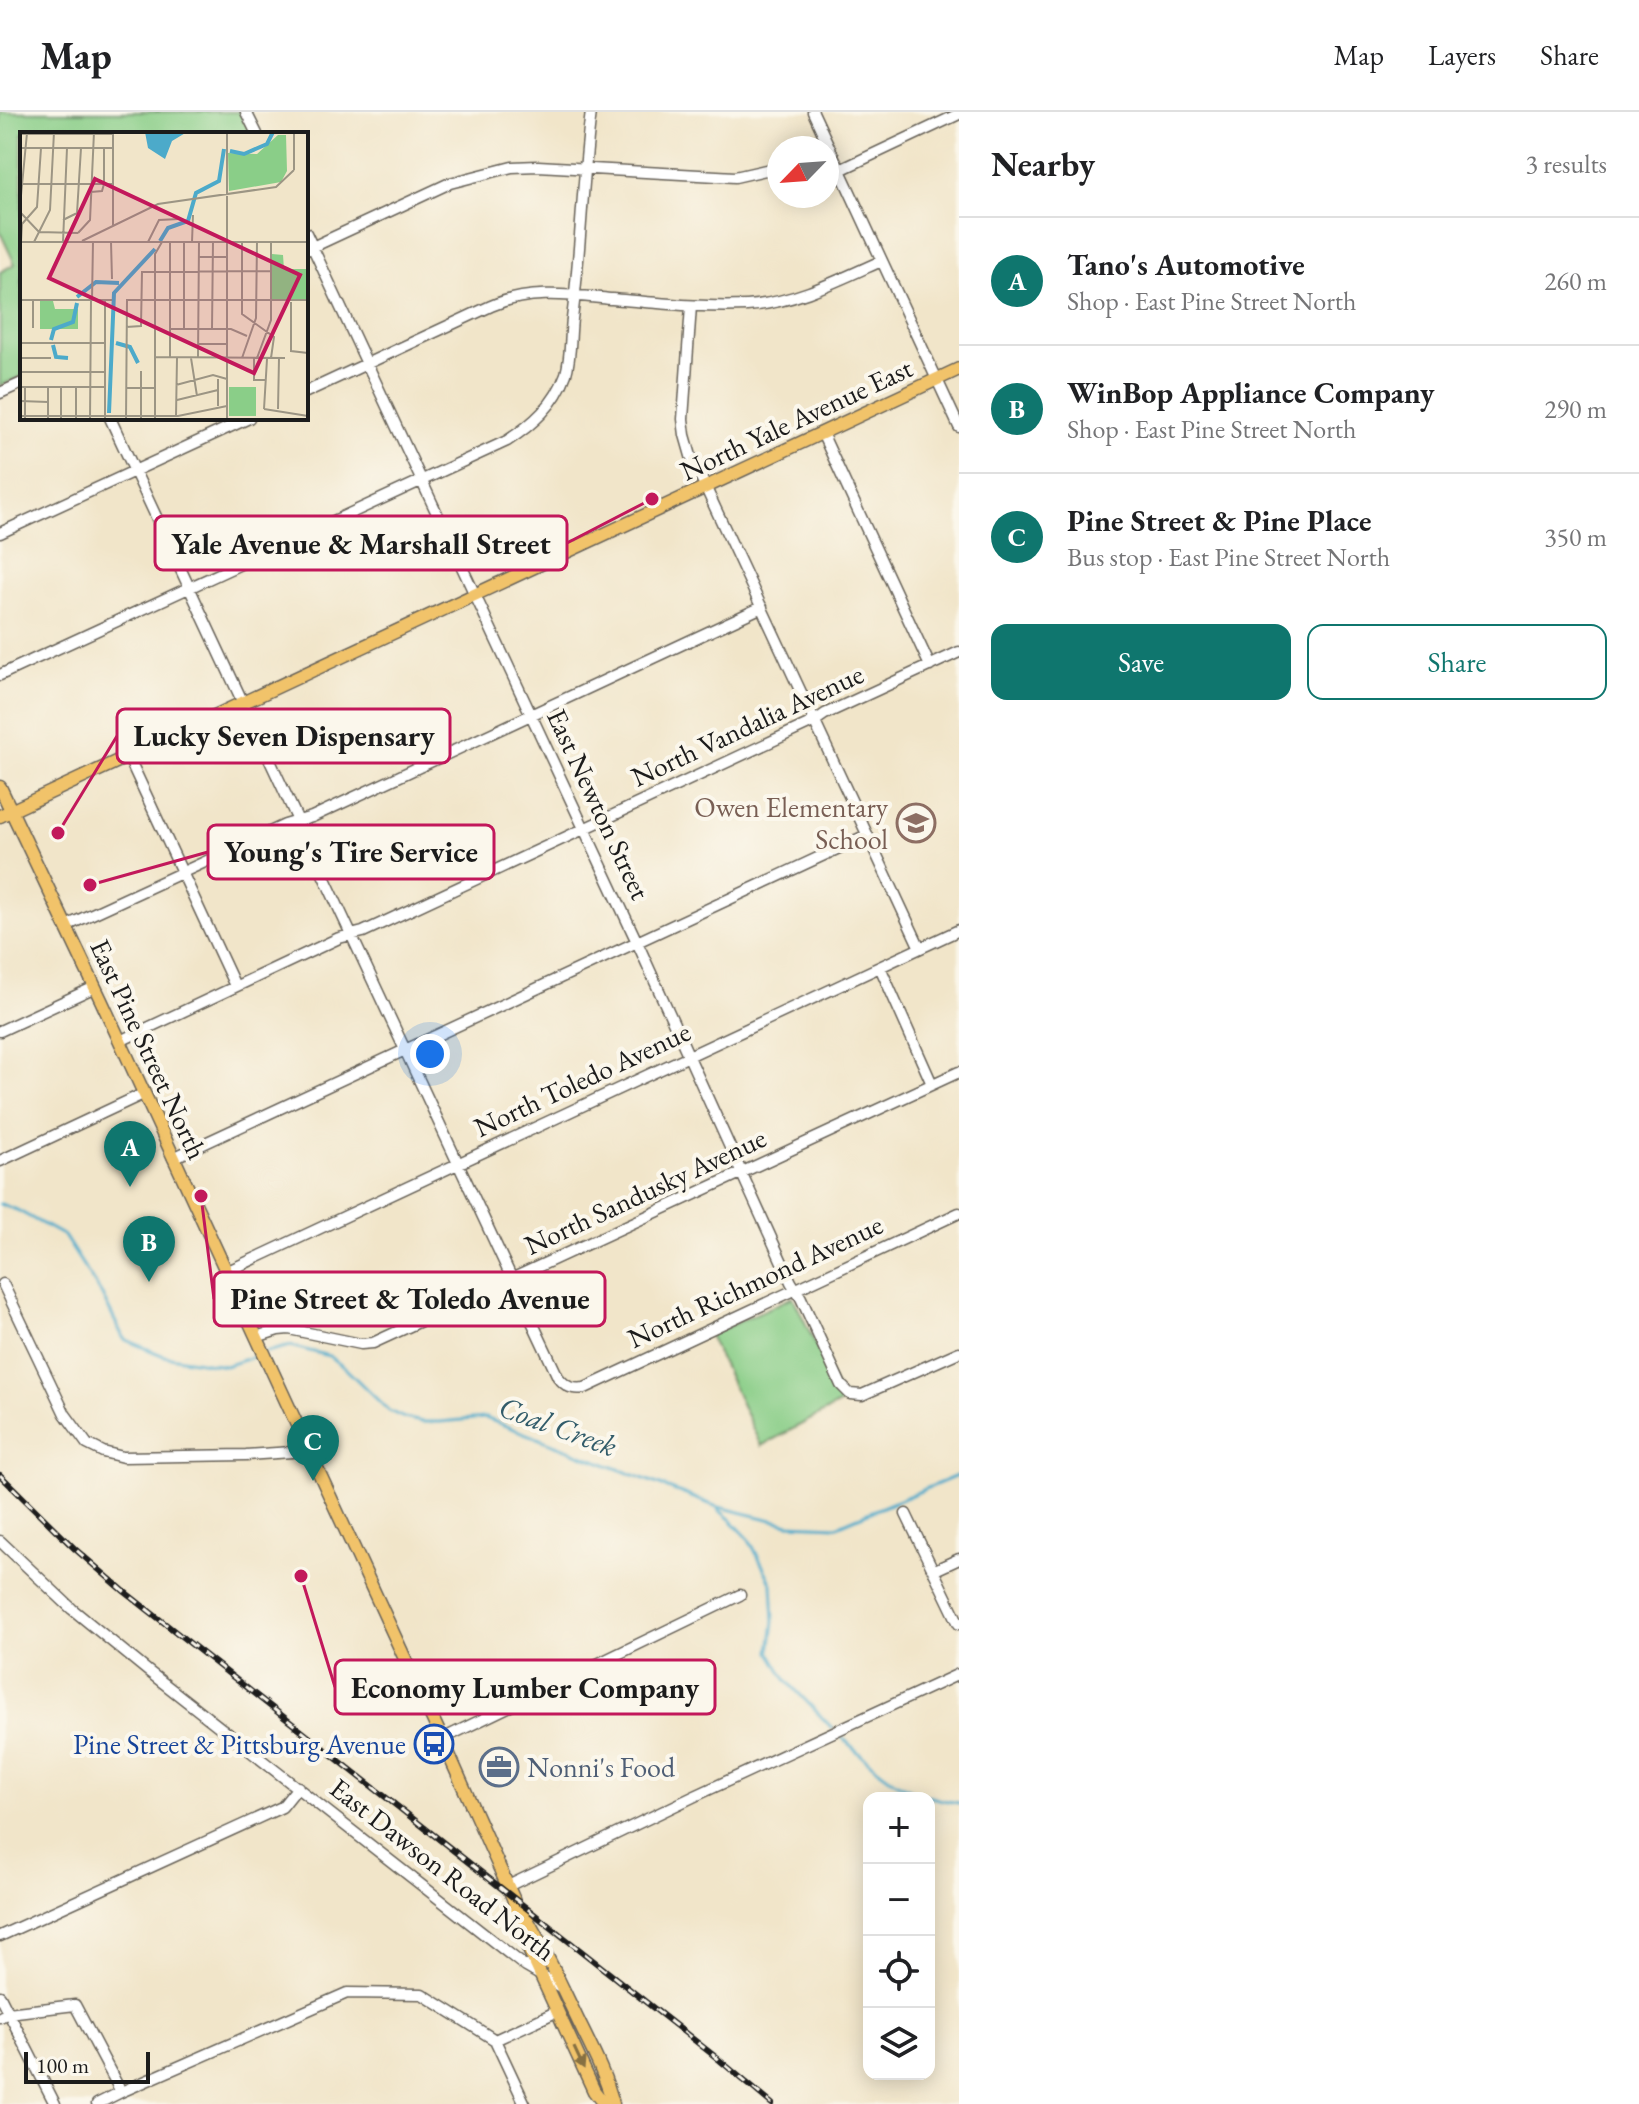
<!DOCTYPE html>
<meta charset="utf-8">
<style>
:root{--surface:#fff;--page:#f2f2f2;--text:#202124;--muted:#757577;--line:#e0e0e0;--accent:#0f766e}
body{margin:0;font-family:"EB Garamond",serif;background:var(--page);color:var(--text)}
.controls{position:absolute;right:24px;bottom:24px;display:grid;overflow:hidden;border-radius:16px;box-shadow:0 4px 20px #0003}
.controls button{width:72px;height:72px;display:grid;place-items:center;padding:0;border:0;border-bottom:2px solid var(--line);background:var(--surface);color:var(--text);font:40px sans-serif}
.compass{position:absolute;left:767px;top:24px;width:72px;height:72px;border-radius:50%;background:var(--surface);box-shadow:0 4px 20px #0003;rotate:245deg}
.scale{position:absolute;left:24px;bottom:20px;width:126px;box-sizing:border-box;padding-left:8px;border:4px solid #1c1c1c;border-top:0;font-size:22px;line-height:28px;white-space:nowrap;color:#1c1c1c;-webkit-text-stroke:6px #fbf7ec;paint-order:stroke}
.you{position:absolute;left:430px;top:942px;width:28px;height:28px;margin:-20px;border:6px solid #fff;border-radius:50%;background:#1a73e8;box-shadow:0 0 0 12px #1a73e833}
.badge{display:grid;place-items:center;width:52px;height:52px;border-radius:50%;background:var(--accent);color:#fff;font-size:26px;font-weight:700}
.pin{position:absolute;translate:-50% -66px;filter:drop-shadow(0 2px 4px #0008)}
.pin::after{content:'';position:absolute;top:42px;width:28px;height:24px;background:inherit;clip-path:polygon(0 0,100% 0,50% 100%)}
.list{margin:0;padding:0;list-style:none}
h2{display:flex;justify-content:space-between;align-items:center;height:104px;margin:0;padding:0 32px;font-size:34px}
h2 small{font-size:26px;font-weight:400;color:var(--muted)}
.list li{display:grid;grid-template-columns:52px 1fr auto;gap:24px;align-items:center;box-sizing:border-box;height:128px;padding:0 32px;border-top:2px solid var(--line)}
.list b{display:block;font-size:30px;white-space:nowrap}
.list p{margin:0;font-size:26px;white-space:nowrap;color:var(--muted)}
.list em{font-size:26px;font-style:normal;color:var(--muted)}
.actions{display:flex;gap:16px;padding:24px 32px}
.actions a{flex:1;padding:18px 0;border:2px solid var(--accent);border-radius:16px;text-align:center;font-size:28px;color:var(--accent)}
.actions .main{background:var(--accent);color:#fff}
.icon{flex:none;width:44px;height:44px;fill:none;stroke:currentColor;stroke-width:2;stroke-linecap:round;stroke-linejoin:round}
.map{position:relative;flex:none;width:959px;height:1992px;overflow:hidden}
header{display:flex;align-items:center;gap:48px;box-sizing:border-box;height:112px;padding:0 40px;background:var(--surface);border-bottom:2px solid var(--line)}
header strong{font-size:38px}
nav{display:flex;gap:44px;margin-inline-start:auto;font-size:28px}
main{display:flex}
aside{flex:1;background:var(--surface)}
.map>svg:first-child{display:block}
.green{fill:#8ace88;stroke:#537552;stroke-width:2}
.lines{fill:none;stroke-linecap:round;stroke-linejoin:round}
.stream{stroke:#4caaca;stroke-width:3}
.minor-casing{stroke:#676259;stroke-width:13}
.major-casing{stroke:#676259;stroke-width:15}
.minor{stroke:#fff;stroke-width:10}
.major{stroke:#f1c36a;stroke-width:12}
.rail-casing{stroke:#1c1c1c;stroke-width:6}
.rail{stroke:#fbf7ec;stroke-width:3;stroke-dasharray:9;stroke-linecap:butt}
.oneway{fill:#867043}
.labels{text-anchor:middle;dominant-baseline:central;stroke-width:8;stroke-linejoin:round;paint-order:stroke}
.street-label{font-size:28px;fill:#1c1c1c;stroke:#fbf7ec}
.education-label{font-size:28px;fill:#785e54;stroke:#fbf7ec;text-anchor:end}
.transit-label{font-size:28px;fill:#164399;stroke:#fbf7ec;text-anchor:end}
.service-label{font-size:28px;fill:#4e5e75;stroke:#fbf7ec;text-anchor:start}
.water-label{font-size:30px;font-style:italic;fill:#325c6a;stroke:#fbf7ec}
.inset-river{fill:none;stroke:#4caaca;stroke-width:4}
.inset-road{fill:none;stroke:#9c9584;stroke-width:2}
.view{fill:#c2185b;fill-opacity:0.15;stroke:#c2185b;stroke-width:4}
.inset-edge{fill:none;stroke:#1c1c1c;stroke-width:4}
.leader{fill:none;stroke:#c2185b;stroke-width:3}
.callout-dot{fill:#c2185b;stroke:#fbf7ec;stroke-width:3}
.callout{fill:#fbf7ec;stroke:#c2185b;stroke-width:3}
.callout-label{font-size:30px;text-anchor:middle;font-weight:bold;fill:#1c1c1c}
</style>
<header>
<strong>Map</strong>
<nav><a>Map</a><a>Layers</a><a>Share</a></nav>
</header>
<main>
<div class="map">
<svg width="959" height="1992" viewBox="0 0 959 1992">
<rect width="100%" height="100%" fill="#fbf7ec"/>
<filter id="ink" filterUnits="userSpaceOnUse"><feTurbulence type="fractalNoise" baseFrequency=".0125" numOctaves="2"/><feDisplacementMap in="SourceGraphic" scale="16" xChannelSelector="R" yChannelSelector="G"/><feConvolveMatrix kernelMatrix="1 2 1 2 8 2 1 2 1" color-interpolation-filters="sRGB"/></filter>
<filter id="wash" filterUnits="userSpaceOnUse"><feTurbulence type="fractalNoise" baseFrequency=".006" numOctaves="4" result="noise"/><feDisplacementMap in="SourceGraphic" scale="32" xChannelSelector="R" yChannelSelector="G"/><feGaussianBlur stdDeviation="1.8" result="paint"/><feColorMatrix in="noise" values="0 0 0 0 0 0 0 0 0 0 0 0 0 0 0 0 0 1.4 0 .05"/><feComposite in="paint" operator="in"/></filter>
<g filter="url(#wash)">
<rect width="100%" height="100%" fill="#f1e5c9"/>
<path class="green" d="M0,0H241L252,22H22V264L0,274V160L15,152L0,120Z
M793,1185L843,1290L761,1334L709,1223Z"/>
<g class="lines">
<path class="stream" d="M0,1092L17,1098L64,1124L102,1183L124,1227L164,1244L225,1254L258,1243
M266,1240L290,1234L329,1244L346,1257L389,1299L404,1306L422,1310H440L485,1306L715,1394L789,1412L837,1414L959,1363
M718,1397L731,1408L749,1427L772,1472L774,1509L770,1540L787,1569L832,1616
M837,1621C880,1659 899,1683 959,1691"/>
</g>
</g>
<g filter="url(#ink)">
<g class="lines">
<defs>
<path id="minor" d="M246,0L257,22
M813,0L959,315
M840,58L959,2
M306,121L637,830L791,1170L801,1186L841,1273L850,1282L862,1283L959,1240
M306,138L450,71L512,55L538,54L735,65L779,55
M691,194L683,307L685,323L691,344L920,836
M306,280L491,194C530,177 570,183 612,187C657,191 702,196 747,194C794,191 839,168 881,149
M0,281L22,271
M110,306L512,1167L558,1265C566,1275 572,1278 585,1276L959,1101
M822,321L930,554
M0,421L249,306
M0,563L507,329C533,312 555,293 566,262C571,245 570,224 572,207C581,138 582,69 591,0
M128,644L235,874
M66,814L285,713L312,705L762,495
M880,855L932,972
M0,919L95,875
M120,929L339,826L363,820L815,609L825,602L959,540
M173,1046L867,723
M0,1049L143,982
M226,1160L959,818
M3,1172L65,1302L87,1332L103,1340L123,1345L246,1343L292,1340L308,1333
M256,1225L278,1218L289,1217L361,1232L373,1231L959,960
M906,1402L959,1512
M0,1429L72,1497L148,1559L526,1855L562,1876
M935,1458L959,1447
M442,1627L740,1483
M508,1774L695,1684L959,1562
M0,1824L282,1695L298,1675
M0,1884L55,1992
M0,1905L8,1901L75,1893L121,1980
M495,1928L525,1992
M495,1928L558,1899
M97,1992L121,1980L347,1881L422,1882L495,1928"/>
<path id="major" d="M0,675L101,888L442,1627L513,1786L526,1831L594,1979L604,1992
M0,704L959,257
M522,1799C542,1831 557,1865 574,1900C588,1930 605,1960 613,1992"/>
</defs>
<use href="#minor" class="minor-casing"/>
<use href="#major" class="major-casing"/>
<use href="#minor" class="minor"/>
<use href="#major" class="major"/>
<defs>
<path id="rail" d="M0,1363L75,1437L125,1480L717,1946L772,1992"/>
</defs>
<use href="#rail" class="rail-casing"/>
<use href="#rail" class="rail"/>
</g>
<defs><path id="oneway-solid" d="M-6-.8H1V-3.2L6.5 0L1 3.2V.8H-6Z" transform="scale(2)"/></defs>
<use class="oneway" href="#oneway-solid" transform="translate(579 1946) rotate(65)"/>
</g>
<defs>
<symbol id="school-ring" viewBox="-11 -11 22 22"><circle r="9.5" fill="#fbf7ec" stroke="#8d6e63" stroke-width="1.5"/><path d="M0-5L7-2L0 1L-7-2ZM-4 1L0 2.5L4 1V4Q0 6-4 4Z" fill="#8d6e63"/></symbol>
<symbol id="bus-ring" viewBox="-11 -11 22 22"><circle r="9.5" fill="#fbf7ec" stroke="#1a4fb4" stroke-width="1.5"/><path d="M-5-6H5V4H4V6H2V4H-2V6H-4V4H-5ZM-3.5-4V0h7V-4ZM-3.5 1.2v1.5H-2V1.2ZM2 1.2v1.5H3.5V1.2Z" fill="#1a4fb4"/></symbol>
<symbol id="office-ring" viewBox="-11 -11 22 22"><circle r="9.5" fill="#fbf7ec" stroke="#5c6f8a" stroke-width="1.5"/><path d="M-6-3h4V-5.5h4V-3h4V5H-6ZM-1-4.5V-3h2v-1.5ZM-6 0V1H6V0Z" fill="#5c6f8a"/></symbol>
</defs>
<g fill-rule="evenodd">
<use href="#school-ring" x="894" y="689" width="44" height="44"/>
<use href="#bus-ring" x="412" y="1610" width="44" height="44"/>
<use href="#office-ring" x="477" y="1633" width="44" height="44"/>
</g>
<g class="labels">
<g class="street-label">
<text transform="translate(796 307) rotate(-25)">North Yale Avenue East</text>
<text transform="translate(747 613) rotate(-25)">North Vandalia Avenue</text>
<text transform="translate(599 692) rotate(65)">East Newton Street</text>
<text transform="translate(149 937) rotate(65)">East Pine Street North</text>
<text transform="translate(582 967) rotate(-25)">North Toledo Avenue</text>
<text transform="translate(645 1079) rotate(-25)">North Sandusky Avenue</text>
<text transform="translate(755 1169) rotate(-25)">North Richmond Avenue</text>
<text transform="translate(443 1757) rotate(38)">East Dawson Road North</text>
</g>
<g class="education-label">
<text x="888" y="695">Owen Elementary<tspan x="888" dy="32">School</tspan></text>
</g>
<g class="transit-label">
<text x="406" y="1632">Pine Street &amp; Pittsburg Avenue</text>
</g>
<g class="service-label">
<text x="527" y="1655">Nonni's Food</text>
</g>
<g class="water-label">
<text transform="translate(558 1314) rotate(20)">Coal Creek</text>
</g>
</g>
<g transform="translate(20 20)">
<rect width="288" height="288" fill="#f1e5c9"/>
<path d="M258,3H266L267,39L261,50L209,59L208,21L237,22ZM252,122L263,123L264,137H288V167L252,168ZM20,169H33L35,177H58V197H20ZM209,255H236V284H209Z" fill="#8ace88"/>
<path d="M125,0H167L152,9L145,27L128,16Z" fill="#4caaca"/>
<path class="inset-river" d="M210,19L224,22L247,12L253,0M140,109L148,96L168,89L176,61L199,49L204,17M57,165L76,150L99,151M31,208L34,197L53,190L57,171M96,211L110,215L118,231M33,213L36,225L48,226M89,281L94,161L135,117"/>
<path class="inset-road" d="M274,0V38M93,1V93M0,2H93M0,16H93M0,52H92M71,60L82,59L84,52V16M0,74L7,1M0,80L19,100L58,101M43,88L57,81L61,16M58,101L70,88L74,0M62,109L138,72L256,55L274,38M0,110H288M1,110L2,92L17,75L21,16M14,110L30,78L34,0M43,110L47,16M91,110L92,147M128,110L139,88L159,87M172,110L173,83M222,110V182L254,205L251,226M179,125H208M0,168H92M13,168V196M72,168L73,110M271,170V219L288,221M106,195L121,194L122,140L251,139M150,197H211L227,204M164,197V110M192,197L193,110M0,211H85M178,212H207M135,225L265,226M150,225V110M0,226H31M171,226L177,264M178,226L179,110M222,226L236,186L237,110M234,226V248H246M237,226L251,188V110M0,240H85M156,253L193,243L207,247M0,255H85M5,255V288M28,255V288M106,256H135M157,268L198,258M0,269L28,270M198,274V247M244,277L247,227M244,277L288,284M258,277L259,226M0,284H158L207,274M156,284L157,226M121,287V239M135,287V122L142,110M41,288V255M56,288V255M70,288L71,168M85,288V169M106,288L107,168H288M207,288V0"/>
<path class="view" d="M75,47L280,143L234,241L29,146Z"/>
<rect width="288" height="288" class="inset-edge"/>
</g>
<path class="leader" d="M652 387L567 431M58 721L117 624M90 773L208 740M201 1084L214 1187M301 1464L335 1575"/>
<g class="callout-dot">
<circle cx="652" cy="387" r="8"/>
<circle cx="58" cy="721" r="8"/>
<circle cx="90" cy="773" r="8"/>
<circle cx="201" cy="1084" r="8"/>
<circle cx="301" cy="1464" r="8"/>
</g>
<g class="callout">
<rect x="155" y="404" width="412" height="54" rx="8"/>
<rect x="117" y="597" width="333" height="54" rx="8"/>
<rect x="208" y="713" width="286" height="54" rx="8"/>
<rect x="214" y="1160" width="391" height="54" rx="8"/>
<rect x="335" y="1548" width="380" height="54" rx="8"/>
</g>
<g class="callout-label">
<text x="361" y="442">Yale Avenue &amp; Marshall Street</text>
<text x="284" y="634">Lucky Seven Dispensary</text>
<text x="351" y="750">Young's Tire Service</text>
<text x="410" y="1197">Pine Street &amp; Toledo Avenue</text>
<text x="525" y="1586">Economy Lumber Company</text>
</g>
</svg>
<div class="controls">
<button>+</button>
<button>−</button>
<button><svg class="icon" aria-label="locate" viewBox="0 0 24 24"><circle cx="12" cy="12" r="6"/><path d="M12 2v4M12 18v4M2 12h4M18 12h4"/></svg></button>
<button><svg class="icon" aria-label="layers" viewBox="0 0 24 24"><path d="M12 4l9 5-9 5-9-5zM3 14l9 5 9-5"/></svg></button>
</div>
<svg class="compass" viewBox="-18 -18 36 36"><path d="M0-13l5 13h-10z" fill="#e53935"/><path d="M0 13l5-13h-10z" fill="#757577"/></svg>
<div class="scale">100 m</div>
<div class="you"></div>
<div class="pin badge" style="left:130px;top:1075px">A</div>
<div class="pin badge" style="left:149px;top:1170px">B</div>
<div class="pin badge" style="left:313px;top:1369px">C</div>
</div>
<aside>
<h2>Nearby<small>3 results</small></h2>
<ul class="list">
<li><span class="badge">A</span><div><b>Tano's Automotive</b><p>Shop · East Pine Street North</p></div><em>260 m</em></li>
<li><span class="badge">B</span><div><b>WinBop Appliance Company</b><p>Shop · East Pine Street North</p></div><em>290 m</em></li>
<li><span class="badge">C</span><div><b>Pine Street &amp; Pine Place</b><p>Bus stop · East Pine Street North</p></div><em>350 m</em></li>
</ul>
<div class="actions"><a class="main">Save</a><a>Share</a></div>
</aside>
</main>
